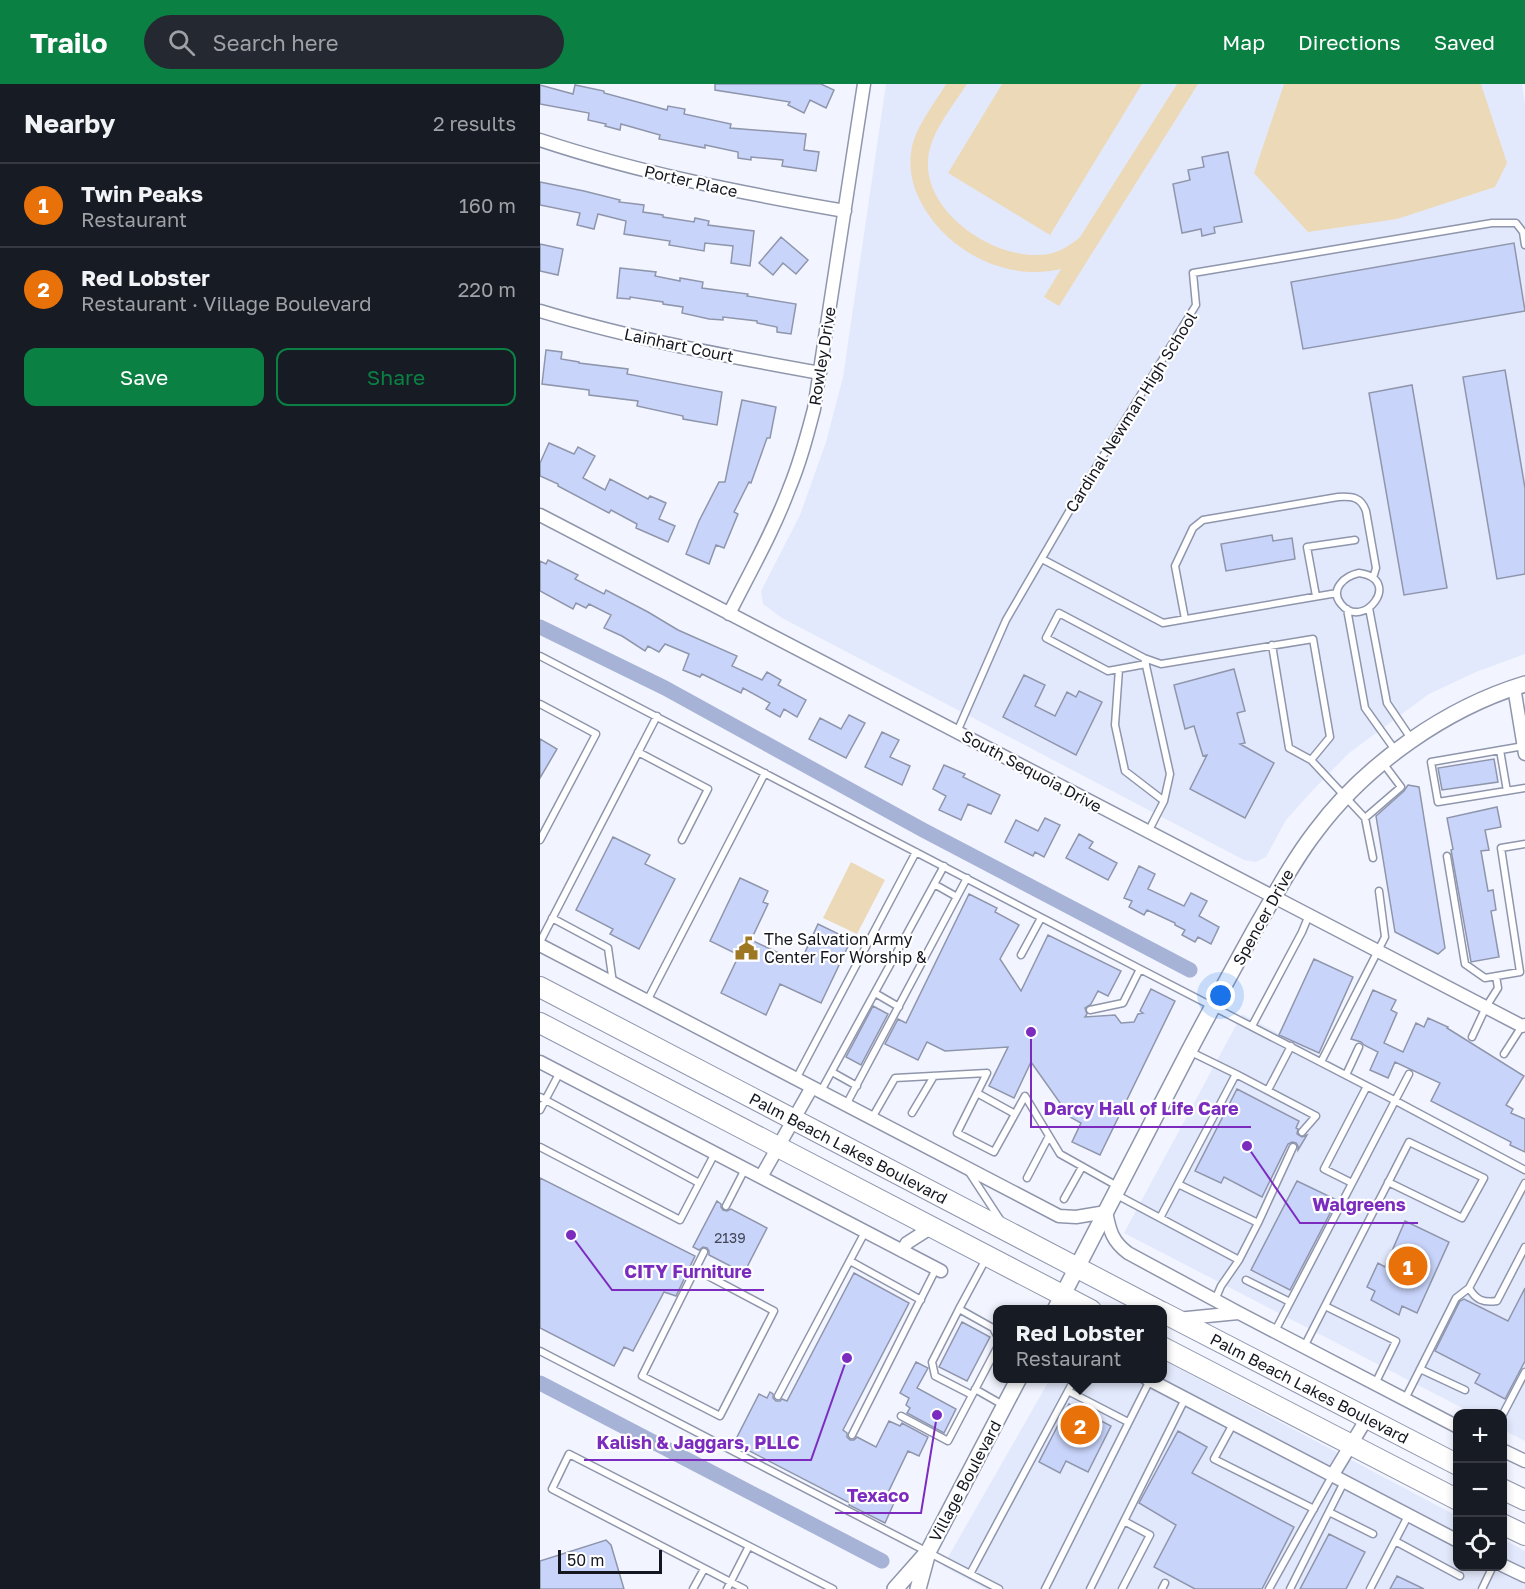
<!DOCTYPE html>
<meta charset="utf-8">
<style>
:root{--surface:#171b24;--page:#242831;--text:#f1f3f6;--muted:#9ea1a6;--line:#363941;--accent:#0b8043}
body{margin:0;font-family:"Golos Text",sans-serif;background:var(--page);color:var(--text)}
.controls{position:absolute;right:18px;bottom:18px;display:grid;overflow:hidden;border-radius:12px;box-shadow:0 3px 9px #0003}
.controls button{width:54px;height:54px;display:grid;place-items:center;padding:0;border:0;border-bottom:2px solid var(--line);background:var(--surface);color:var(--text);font:30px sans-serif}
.scale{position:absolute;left:18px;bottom:15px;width:104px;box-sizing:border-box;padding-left:6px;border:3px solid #151720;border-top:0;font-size:16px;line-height:21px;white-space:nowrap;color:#151720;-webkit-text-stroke:4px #fff;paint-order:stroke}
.you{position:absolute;left:681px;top:912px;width:21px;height:21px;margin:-15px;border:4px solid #fff;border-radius:50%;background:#1a73e8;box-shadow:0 0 0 9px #1a73e833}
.badge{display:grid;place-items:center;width:39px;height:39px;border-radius:50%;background:var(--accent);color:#fff;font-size:20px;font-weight:700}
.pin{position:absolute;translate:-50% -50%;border:3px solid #fff;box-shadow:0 2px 6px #0006}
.popup{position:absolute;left:453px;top:1221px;width:174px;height:78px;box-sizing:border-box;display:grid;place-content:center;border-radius:12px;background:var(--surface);filter:drop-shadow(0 2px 4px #0005);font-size:20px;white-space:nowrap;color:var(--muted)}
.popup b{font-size:22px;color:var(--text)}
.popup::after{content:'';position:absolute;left:50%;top:100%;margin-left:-12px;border:12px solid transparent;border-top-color:var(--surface)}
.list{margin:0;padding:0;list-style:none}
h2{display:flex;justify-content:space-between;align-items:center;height:78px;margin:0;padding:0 24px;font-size:26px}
h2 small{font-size:20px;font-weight:400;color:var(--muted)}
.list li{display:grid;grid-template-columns:39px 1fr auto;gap:18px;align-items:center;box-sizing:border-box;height:84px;padding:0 24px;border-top:2px solid var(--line)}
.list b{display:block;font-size:22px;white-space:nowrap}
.list p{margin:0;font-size:20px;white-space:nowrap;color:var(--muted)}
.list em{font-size:20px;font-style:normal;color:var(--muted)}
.actions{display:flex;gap:12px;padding:18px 24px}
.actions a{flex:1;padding:14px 0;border:2px solid var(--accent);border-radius:12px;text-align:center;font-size:21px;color:var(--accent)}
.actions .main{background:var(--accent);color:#fff}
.icon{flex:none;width:33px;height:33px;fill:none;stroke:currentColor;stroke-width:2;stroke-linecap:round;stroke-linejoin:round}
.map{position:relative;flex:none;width:985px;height:1505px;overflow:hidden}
header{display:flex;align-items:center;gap:36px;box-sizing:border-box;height:84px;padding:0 30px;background:var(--accent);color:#fff}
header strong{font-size:28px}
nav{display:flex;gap:33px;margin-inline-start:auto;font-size:21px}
.search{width:420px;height:54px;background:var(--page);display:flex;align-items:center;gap:15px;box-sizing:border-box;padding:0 21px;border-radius:33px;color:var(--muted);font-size:22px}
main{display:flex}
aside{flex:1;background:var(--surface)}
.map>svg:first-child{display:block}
.built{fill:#e3e9fc}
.green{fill:#ecd9b8}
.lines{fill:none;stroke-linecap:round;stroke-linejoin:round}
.canal{stroke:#a6b2d6;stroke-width:15}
.building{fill:#c8d4fa;stroke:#8f96ac;stroke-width:1.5}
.service-casing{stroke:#8f96ac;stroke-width:9}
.minor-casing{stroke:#8f96ac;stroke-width:15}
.tertiary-casing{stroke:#8f96ac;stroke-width:18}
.primary-casing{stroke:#8f96ac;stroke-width:22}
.service{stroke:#fff;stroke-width:6}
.minor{stroke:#fff;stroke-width:12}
.tertiary{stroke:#fff;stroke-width:15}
.primary{stroke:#fff;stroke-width:20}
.labels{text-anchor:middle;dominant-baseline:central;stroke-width:4.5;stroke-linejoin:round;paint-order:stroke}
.number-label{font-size:14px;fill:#424656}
.street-label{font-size:16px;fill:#151720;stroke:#fff}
.poi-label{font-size:16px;fill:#151720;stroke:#fff;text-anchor:start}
.leader{fill:none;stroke:#7b2cbf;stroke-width:2}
.callout-dot{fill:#7b2cbf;stroke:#fff;stroke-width:2}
.callout-label{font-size:18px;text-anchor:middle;font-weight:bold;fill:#7b2cbf;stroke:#fff;stroke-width:4.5;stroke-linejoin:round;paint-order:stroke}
</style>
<header>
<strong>Trailo</strong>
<div class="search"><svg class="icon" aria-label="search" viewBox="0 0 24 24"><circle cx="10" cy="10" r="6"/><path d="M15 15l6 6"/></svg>Search here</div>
<nav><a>Map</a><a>Directions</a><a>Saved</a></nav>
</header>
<main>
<aside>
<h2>Nearby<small>2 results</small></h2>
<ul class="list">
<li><span class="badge" style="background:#e8710a">1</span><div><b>Twin Peaks</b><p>Restaurant</p></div><em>160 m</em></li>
<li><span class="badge" style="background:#e8710a">2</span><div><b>Red Lobster</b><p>Restaurant · Village Boulevard</p></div><em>220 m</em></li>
</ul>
<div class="actions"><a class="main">Save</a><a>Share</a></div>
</aside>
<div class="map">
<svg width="985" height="1505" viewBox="0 0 985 1505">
<rect width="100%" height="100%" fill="#f2f5ff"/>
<path class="built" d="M346,0H982L985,20V570L936,588L889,610L809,669L773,706L746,736L726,773L716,778L704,776L242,534L223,520L221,507L260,431L286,358L303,293Z
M702,930L985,1082V1357L963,1346L962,1330L932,1329L584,1149Z
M623,1276L917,1432L918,1482H962L963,1455L985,1467V1505H446L403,1482L510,1295L622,1294Z"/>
<path class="green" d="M406,0H427C413,22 389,50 388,77C385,131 459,179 509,170C521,167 531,161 540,153L637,0H658L519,222L504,213L521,185C471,197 416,172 388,130C376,112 368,92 371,69C374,44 393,22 406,0Z
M462,0H602L510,151L408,89Z
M744,0H941L967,79L955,103L857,135L768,148L714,89Z
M311,778L345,796L317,850L283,834Z"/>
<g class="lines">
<path class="canal" d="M0,543L125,604L383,746L650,886
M0,1299L342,1477"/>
</g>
<path class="building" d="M175,0H281L294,6L286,24L270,16L264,29L248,21L250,18L175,6Z
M0,1L33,10L35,1L64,7V9L127,26L128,22L145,25L144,30L191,40L190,44L266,50L264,66L279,68L276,87L242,82L243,76L211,73V76L198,74V68L165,61V64L119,55L120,51L81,40L80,46L65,42L66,40L48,36L49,29L0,20Z
M688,68L702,138L674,143L675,149L662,152L661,145L642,149L633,100L650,96L648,86L664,83L662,73Z
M0,98L44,107L80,116L79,118L104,121L103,128L123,131V133L154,138L155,134L169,137L168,141L214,147L210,182L191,179L193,162L165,159L164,167L129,161L130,157L84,150L86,137L58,130L54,145L37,141L40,129L0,121Z
M241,153L268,176L256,190L243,179L233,191L219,179Z
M974,159L985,227L763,265L751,198Z
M0,160L23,165L18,191L0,187Z
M80,184L116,188L115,192L140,197V194L163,198L162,204L208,210L207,212L256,220L251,250L237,248V243L217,239V237L183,233V236L169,235L142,229L143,223L123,220V218L90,213V215L77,214Z
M6,266L22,268L21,275L39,278V279L88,285L87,290L182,308L177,341L143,335V332L97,322L98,317L49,311V306L2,300Z
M965,286L985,404V490L957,495L923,293Z
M872,301L907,504L864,511L829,309Z
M202,316L236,323L230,354H227L211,399L209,398L194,428L198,430L184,464L176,461L169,480L146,470L159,437L179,398H185Z
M9,359L34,370L38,363L55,372L43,394L65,406L70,395L108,415L110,412L126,419L119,435L135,442L128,458L96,444L97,440L71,426L69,429L18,402V400L0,392V379Z
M732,451L733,457L752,454L755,475L686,487L681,460Z
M8,476L38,491L35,495L64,510L66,506L108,528L138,546L197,572L192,582L222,596L227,588L241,596L238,601L266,616L257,633L244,625L240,633L226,625L230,619L203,604L201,609L162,590L160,593L143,586L149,570L125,560L119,568L108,562L105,567L82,552L64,544L71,531L49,520L46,524L36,519L33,525L0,507V477L6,480Z
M694,585L705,627L697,629L705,659L700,660L734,679L705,734L650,705L667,671L663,672L654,642L645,645L634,601Z
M484,591L505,601L495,622L515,632L527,608L536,613L539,607L562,618L536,671L463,633Z
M309,631L325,639L306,674L269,655L280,634L301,645Z
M342,648L359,656L350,673L370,682L362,701L325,683Z
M0,655L17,665L0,694Z
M954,675L958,698L902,706L898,684Z
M404,681L425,690L423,693L460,711L451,730L428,720L421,736L399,726L406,712L393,705Z
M868,701L879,703L905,864L898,870L855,848L836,732L864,707Z
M957,723L961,743L945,746L949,766L941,767L948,807L953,806L956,826L951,827L959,873L931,878L911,766L913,765L907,734Z
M505,734L520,741L504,773L495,768L493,772L465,758L476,736L498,747Z
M539,750L553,758L549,764L577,779L568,796L526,774Z
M73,753L110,771L105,780L135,795L99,865L70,850L73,845L36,826Z
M599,782L615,790L608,805L644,822L651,809L667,817L659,832L679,843L671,860L658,853L655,858L642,851L645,846L635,841V839L607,826L604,831L589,823L592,817L584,814Z
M200,794L228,807L223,818L228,820L211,856L260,879L278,840L311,856L281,919L240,900L226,931L181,909L199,871L170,857Z
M429,810L457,824L455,828L479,841L460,875L481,907L508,851L581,887L568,912L558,907L551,920L545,924L547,930L545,933L575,931L581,939L594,938L598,930L603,929L600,927L611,905L635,917L560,1071L532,1058L541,1039L530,1033L491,978L474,1014L449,1002L468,963L405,967L387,958L378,976L345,960L358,935L366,939Z
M774,875L813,893L779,969L739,951Z
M833,906L856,916L851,926L857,929L844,959L863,968L876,939L884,943L888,934L908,943L907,944L984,992L966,1021L973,1025L971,1029L985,1035V1068L970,1061L971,1058L891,1017L900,999L855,978L848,994L830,986L838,968L824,961L821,958L811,955Z
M333,922L348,930L321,981L306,973Z
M697,1005L759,1037L756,1044L758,1045L757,1050L762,1053L767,1051L758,1066V1062L756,1059L752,1058L748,1060L722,1113L684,1093L681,1099L655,1087Z
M0,1094L155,1172L136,1212L124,1208L93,1267L84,1263L74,1282L0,1244Z
M757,1097L797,1116L750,1206L711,1186Z
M177,1117L181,1120V1123L183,1126L187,1127L191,1125L227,1144L204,1189L169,1171V1167L167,1164L163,1163L159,1166L153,1163Z
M865,1137L909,1158L877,1229L862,1222L859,1231L831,1216L835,1207L827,1203L838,1179L845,1183Z
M314,1189L369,1219L303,1346L307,1349V1353L310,1356H314L317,1353L336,1363L349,1337L360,1342L362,1339L388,1353L379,1372L368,1367L345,1415L354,1419L345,1439L309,1421L310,1419L194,1359L219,1310L227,1314L230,1308L233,1310V1314L236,1317H240L242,1315L247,1317Z
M985,1204V1277L965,1315L935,1299L940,1290L895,1267L920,1217L924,1215L968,1237Z
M422,1238L450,1253L427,1297L399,1283Z
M376,1278L388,1284L377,1304L416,1325L404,1349L367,1329L370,1324L366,1321L369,1314L360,1309Z
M529,1320L571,1342L548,1388L526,1377L520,1389L499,1378Z
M638,1347L667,1363L652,1389L754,1443L722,1505H655L614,1483L636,1441L599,1419Z
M789,1450L825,1468L806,1505H760Z
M66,1456L71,1461L84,1505H0V1477Z
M857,1492L884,1505H850Z"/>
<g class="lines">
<defs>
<path id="service" d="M502,475L623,539L797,509
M819,489C864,495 823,548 801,520C789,505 805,492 819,489Z
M776,512L767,463L815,456
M829,524L847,619L872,656
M807,525L825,624L855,666
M645,535L635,482L653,444L663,436L798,413C812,412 821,413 826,427L836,484L833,494
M732,561L749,664L771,676L825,734L833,774
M0,572L600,885L854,1016L985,1086
M605,577L630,690L624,717L608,748
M606,580L568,587L506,554L519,529L604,574L621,580L773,555L790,653L771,676
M579,585L575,641L585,687L624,717
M0,620L56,650L0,756
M417,648L466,536L534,419L656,221L653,189L952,139H976L983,148L985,161
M984,662L891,678L898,718L985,704
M960,666L967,707
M98,668L168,705L142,756
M825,734L861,703L843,679
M907,772L925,880L945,894L980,888L961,764L985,760
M394,800L417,813
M12,834L68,864L73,899
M0,858L117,632
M481,871L501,834
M335,909L359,923
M107,917L225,689
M550,926L583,919L600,885
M712,942L762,848L769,831
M932,953L946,923L958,904L956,892
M651,968L696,990
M964,970L982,942
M781,978L845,853L839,807
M292,988L317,1002
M806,991L819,963
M256,995L376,768
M728,1006L751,962
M281,1007L404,782
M437,1009L475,1030
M0,1013L159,1099
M306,1021L427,794
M0,1026L20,988
M372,1029L394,992
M332,1034L355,994L447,989L417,1049L454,1068L485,1012L520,1070L579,1103
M0,1063L140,1136L175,1069
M429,1088L461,1137
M487,1094L509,1052
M812,1099L784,1085L827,1002
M638,1100L718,1139L699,1176L681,1202L675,1216
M575,1110L699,1176
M524,1115L542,1083
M186,1122L205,1085
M620,1134L696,990L776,1032L762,1048
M718,1139L753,1063
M446,1175L419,1225L453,1244L458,1253
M310,1177L381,1216
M155,1185L234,1227L180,1332L102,1292L164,1168
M706,1196L750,1218
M929,1204C936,1216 943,1219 957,1217L985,1163
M785,1222L856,1257L835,1300
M419,1225L392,1278L395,1292L432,1311
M735,1247L869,990
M764,1263L769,1253L869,1058L944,1094L922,1134L848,1098
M0,1267L459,1505
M880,1285L925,1306
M435,1305L463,1321
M528,1307L588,1338
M238,1312L325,1148
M865,1315L916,1214L929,1204L985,1099
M361,1332L408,1357L458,1262
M962,1332L985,1288
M693,1340L674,1375L774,1425
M312,1351L396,1185
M789,1428L833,1450
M855,1457L920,1492
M430,1490L535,1294
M153,1505L164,1485
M187,1505L209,1462
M204,1505L12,1405L29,1370L293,1505
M505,1505L610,1296
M550,1505L645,1315
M582,1505L610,1451L584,1437
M622,1505L625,1499
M729,1505L792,1392
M750,1505L804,1398
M830,1505L868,1432
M942,1505L953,1482"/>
<path id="minor" d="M0,56C99,89 202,109 305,127
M0,227C92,255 186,272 280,289
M0,431L982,942L985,941
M189,530C210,488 233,448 249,405C260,379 267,352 274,325L324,0
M974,603L985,670
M0,861L519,1132L536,1133L566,1128C570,1147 572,1157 588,1169L699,1229L918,1343
M0,978L401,1187
M221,1093L272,1003
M362,1167L367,1159L392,1143
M637,1235L698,1229
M606,1294L918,1457
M962,1366L985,1377
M792,1392L827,1334
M962,1481L985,1492"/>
<path id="tertiary" d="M515,1226C560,1139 605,1053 649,967C670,927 692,887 714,847C734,813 752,778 776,747C826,680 906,624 985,600
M355,1505L386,1470
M378,1505L388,1468L479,1294"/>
<g id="primary">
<path id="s1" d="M0,903L618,1226"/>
<path d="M0,939L551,1226"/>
<path id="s2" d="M622,1228L918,1381"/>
<path d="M622,1263L918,1416"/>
<path d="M962,1405L985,1416"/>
<path d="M962,1440L985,1451"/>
</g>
</defs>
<use href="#service" class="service-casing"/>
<use href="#minor" class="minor-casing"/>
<use href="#tertiary" class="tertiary-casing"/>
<use href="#primary" class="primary-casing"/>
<use href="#service" class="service"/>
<use href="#minor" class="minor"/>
<use href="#tertiary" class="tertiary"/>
<use href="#primary" class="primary"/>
</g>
<defs>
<symbol id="civic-bare" viewBox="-9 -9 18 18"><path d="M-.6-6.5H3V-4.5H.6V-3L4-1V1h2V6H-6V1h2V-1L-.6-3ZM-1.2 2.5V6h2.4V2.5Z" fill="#9e7724" stroke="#fff" stroke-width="2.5" paint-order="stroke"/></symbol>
</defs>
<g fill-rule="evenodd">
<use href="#civic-bare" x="190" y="848" width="33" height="33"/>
</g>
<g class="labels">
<g class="number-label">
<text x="190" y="1153">2139</text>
</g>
<g class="street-label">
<text transform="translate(151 97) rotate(13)">Porter Place</text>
<text transform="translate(139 261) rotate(12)">Lainhart Court</text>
<text transform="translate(282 272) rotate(-81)">Rowley Drive</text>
<text transform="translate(591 328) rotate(-58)">Cardinal Newman High School</text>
<text transform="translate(492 687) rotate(28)">South Sequoia Drive</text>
<text transform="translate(723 833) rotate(-61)">Spencer Drive</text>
<text stroke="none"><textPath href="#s1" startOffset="348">Palm Beach Lakes Boulevard</textPath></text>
<text stroke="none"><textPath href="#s2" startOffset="166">Palm Beach Lakes Boulevard</textPath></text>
<text transform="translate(425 1397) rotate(-62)">Village Boulevard</text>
</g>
<g class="poi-label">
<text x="224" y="855">The Salvation Army<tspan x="224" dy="18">Center For Worship &amp;</tspan></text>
</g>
</g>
<path class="leader" d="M491 948L491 1043H711M707 1062L760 1139H878M31 1151L72 1206H224M307 1274L271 1376H44M397 1331L381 1429H295"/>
<g class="callout-dot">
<circle cx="491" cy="948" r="6"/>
<circle cx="707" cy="1062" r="6"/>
<circle cx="31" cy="1151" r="6"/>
<circle cx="307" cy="1274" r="6"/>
<circle cx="397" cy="1331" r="6"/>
</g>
<g class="callout-label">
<text x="601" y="1031">Darcy Hall of Life Care</text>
<text x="819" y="1127">Walgreens</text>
<text x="148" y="1194">CITY Furniture</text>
<text x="158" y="1365">Kalish &amp; Jaggars, PLLC</text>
<text x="338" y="1418">Texaco</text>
</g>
</svg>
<div class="controls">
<button>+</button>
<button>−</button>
<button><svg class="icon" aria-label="locate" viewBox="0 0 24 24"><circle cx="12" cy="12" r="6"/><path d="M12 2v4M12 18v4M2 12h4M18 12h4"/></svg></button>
</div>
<div class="scale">50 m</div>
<div class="you"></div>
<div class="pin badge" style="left:868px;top:1182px;background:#e8710a">1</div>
<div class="pin badge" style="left:540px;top:1341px;background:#e8710a">2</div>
<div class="popup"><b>Red Lobster</b>Restaurant</div>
</div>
</main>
